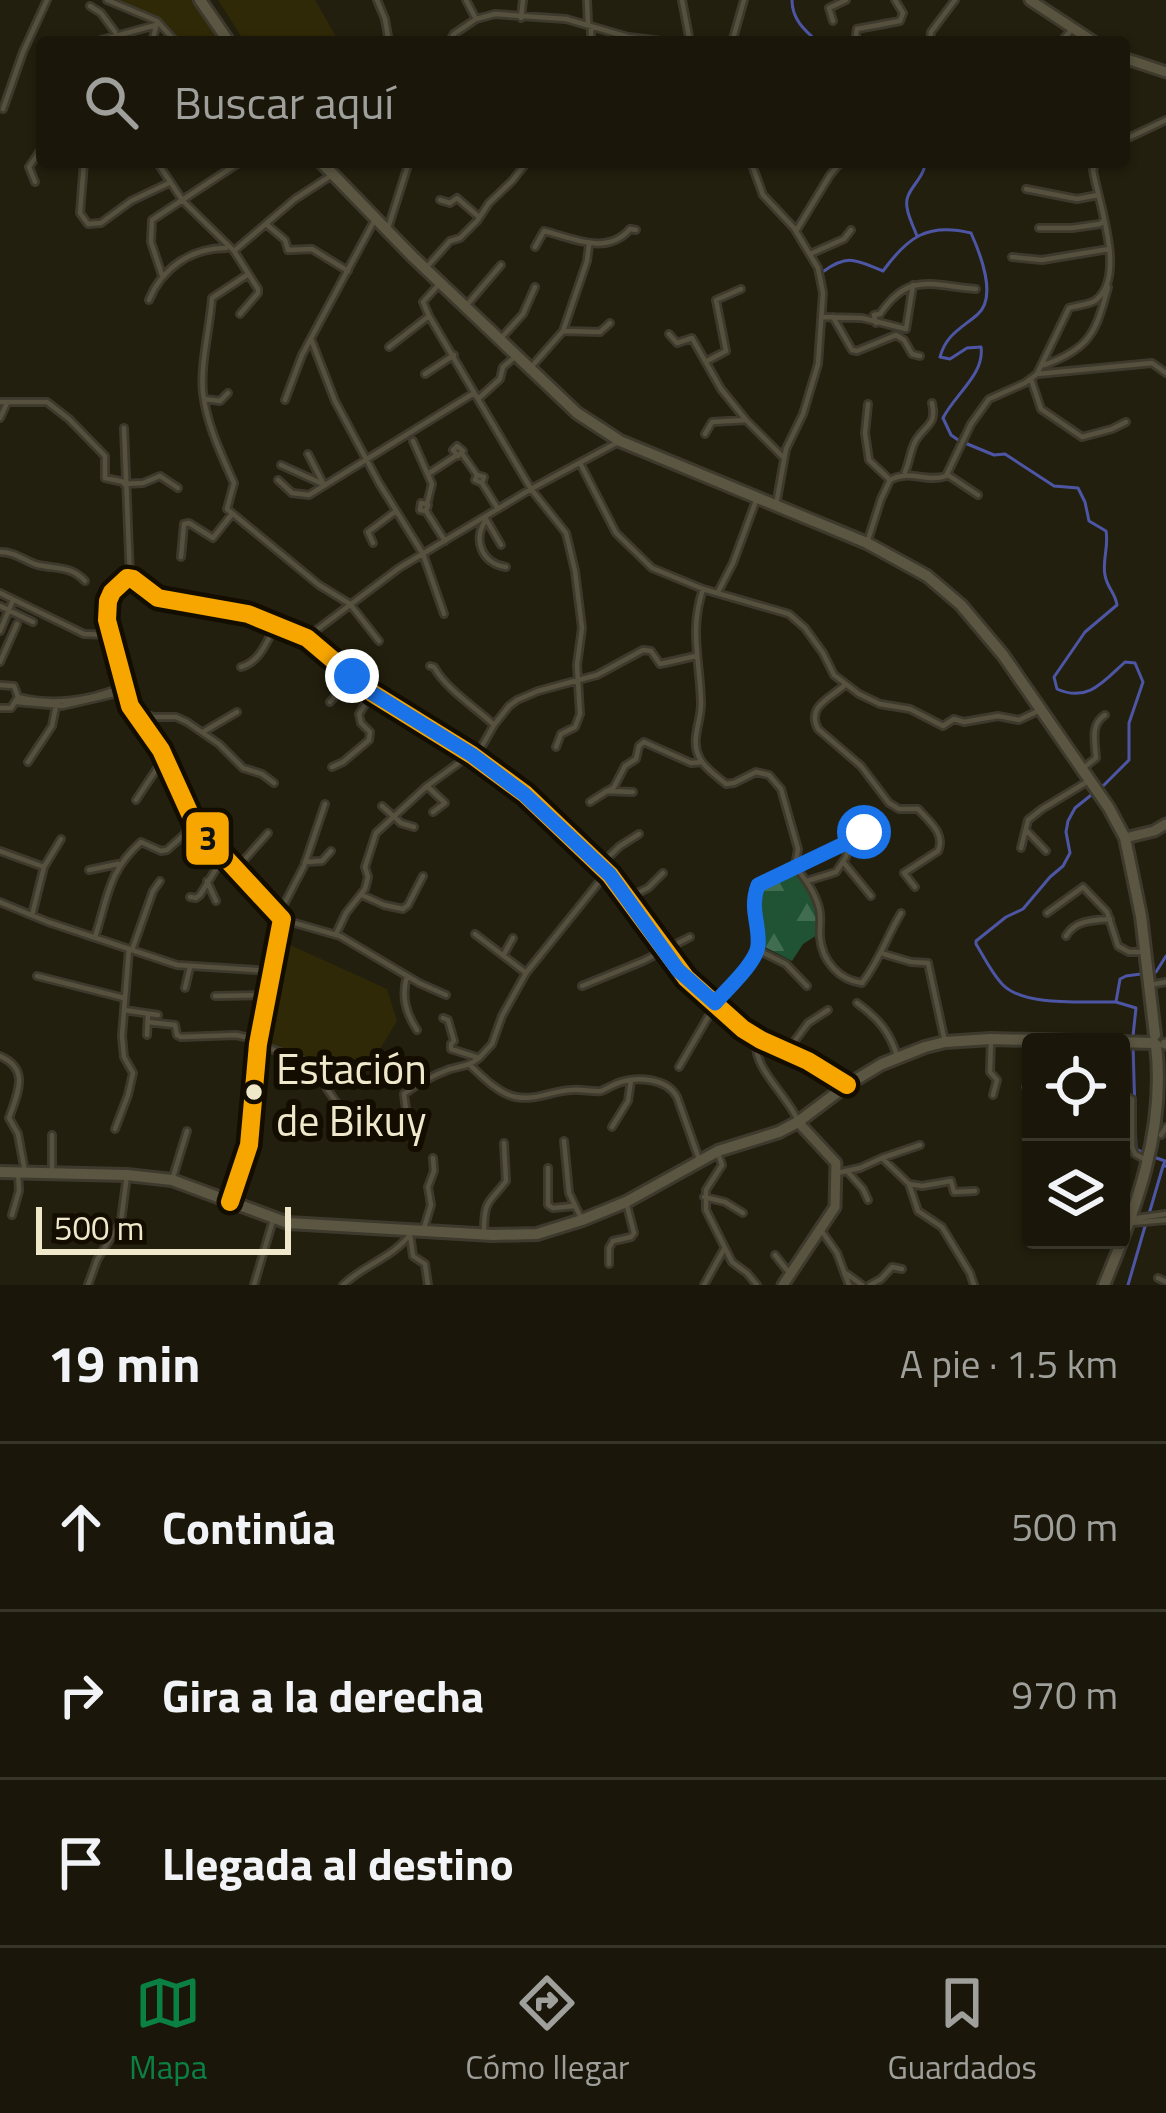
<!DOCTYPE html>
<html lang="es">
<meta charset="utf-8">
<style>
:root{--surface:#1a170a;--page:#272418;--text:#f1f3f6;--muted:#9f9f9c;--line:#38362b;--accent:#0b8043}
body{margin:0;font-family:"Titillium Web",sans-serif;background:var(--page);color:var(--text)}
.controls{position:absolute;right:36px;bottom:36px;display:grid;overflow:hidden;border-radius:12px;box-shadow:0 3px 9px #0004}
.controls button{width:108px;height:108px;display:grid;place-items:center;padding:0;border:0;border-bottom:3px solid var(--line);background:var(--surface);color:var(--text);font:60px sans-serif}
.scale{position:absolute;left:36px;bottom:30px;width:255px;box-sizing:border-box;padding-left:12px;border:6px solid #efe8cb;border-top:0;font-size:33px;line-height:42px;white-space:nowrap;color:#efe8cb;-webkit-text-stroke:9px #130d00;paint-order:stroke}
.stop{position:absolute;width:36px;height:36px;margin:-27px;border:9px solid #1a73e8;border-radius:50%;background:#fff}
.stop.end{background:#1a73e8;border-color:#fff;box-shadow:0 3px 12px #0008}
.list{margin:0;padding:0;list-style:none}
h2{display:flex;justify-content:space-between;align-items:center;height:156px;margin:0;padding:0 48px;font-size:51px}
h2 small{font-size:39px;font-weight:400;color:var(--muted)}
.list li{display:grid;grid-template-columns:78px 1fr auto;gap:36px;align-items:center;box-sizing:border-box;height:168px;padding:0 48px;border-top:3px solid var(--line)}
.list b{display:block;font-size:45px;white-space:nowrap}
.list em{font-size:39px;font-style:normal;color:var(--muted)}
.icon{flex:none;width:66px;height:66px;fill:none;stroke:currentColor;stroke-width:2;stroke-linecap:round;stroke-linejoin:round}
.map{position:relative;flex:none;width:1166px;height:1285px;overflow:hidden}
.search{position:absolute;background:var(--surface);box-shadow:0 3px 9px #0004;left:36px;right:36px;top:36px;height:132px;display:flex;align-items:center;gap:30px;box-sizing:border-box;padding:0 42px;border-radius:12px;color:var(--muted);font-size:45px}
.sheet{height:660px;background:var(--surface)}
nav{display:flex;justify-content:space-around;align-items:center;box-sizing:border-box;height:168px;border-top:3px solid var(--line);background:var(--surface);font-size:33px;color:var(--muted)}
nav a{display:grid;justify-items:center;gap:6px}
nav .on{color:var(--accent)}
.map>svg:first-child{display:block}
.built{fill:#302907}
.forest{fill:url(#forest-firs)}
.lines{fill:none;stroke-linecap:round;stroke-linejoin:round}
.stream{stroke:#4d56a5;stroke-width:3}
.street-casing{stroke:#3d3a2d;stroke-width:10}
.secondary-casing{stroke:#3d3a2d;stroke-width:15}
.primary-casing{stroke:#3d3a2d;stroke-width:16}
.street{stroke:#56513e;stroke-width:4.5}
.secondary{stroke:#59543f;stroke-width:9}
.primary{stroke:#5b5641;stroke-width:10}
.bus-1-casing{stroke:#130d00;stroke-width:27}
.bus-1{stroke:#f7a600;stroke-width:18}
.route{stroke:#1a73e8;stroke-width:15}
.bus-dot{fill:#efe8cb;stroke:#130d00;stroke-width:4.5}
.labels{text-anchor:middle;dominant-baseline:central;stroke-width:12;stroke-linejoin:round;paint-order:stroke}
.bus-label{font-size:42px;fill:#efe8cb;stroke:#130d00;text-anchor:start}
.line-badge{stroke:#130d00;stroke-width:4.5}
.pale-badge-label{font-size:33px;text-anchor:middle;font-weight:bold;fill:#111}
</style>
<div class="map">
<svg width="1166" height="1285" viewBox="0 0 1166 1285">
<defs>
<pattern id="forest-firs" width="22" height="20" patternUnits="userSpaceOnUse" patternTransform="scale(3)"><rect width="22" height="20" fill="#1f5333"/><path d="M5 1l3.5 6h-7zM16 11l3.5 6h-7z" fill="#406c4f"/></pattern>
</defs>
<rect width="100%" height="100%" fill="#231f0e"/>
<path class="built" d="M102,0H194L224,42H171L146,16Z
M218,0H315L339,42H245Z
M279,940L387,989L397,1021L366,1072H360L330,1061L326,1068L259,1044Z"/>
<path class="forest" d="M797,873C811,892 819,911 817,935L803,944L792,961L761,945L757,919L760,890L786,874Z"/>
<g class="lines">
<path class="stream" d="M792,0C792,19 804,30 818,42
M871,42L880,39L886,42
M917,236C913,225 903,207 908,196C912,186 920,180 924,169L922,162
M824,271C849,253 857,261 883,271C907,238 927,222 971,233C980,253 998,298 977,315C960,329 946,335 940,357L950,359L967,348L981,347C985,374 955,394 943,418L951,435L961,442
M965,443L994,455L1005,454L1054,486L1078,488L1085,502L1089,521L1106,531C1109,546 1102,561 1105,575C1107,588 1115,592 1117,605L1085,632L1054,677L1057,689C1088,703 1104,681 1125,662L1135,663L1143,682L1129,723V760L1102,787
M1095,792L1075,808L1068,821L1066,832L1070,853L1063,866L1050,877L1023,909L1006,917L976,941V944C984,957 992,974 1003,985C1025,1007 1085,1001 1116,1002
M1133,1036L1136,1008L1116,1002L1120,979L1126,976L1156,972L1166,956
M1133,1045L1136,1149L1142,1152
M1151,1156L1165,1161L1163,1166H1166
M1149,1214L1163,1166
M1128,1285L1146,1223"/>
<defs>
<path id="street" d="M107,0L157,21L176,42
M377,0L385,19L389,42
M466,0L476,19
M587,0L588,24
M682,0L690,42
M90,6L101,13L115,32
M521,18L523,0
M833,21L829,8L846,0
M591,26V42
M94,42L156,25
M152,42L156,27
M449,42L454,34L476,19L495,14L566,19L628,37L669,42
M732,42L744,0
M855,42L857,29L900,21L903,13L895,0
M930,42L931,32L955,0
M1061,42L1073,28
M3,109L23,52L47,0
M1124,140L1166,120
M84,162L80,213L88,224L101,223L131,201L169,183
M157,162L183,201L234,251L258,289V293L240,314
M751,162L763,195L794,228L818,268L823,293L818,364L803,414L786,449L776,505
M35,182L29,167L42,148
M1026,189L1077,199L1098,195
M440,200L450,203L457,198L479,217
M266,224L285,240L288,250L312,249L348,271
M389,225L409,162
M1039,228H1072L1100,224L1104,220
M796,231L830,175L841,162
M535,247L544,231C573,238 607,256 630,229L636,230
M234,251L295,199L332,175
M810,254L844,239L851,230
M1012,257L1042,260L1109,249
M425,269L450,241L460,238L477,221L489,203L512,181L527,162
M162,275L151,242L152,220L240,162
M247,275L212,298C210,327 200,365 203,393C207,425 221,454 234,483L227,509L319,585L350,604L379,641
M440,283L423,302L429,316L531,489L566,533L575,571L582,628L577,665L580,714L575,727L561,734L556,747
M149,300C162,268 191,248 226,248
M466,306L501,265
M822,317L862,318L906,329L913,285
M833,317L852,350L857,351L896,335L904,340L912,354L920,356
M876,323L874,315L880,314C909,271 932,286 976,289
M563,331L600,332L610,323
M669,334L677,343L692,338L721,389L746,420L783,457
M503,336L523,314L535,287
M311,339L335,401L379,483L423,554L444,614
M389,347L429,316
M707,361L726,351L716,300L741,289
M533,365L563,331L587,261L589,245
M1044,365C1090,349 1096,332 1108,287
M425,374L454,355
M1037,374L1152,363L1166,373
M1031,379L1041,409L1082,437L1112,429L1126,422
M204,399L220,401L228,393
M478,399L500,379L503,367L516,356
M285,400L302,355L373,223
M0,402H47L69,419L105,456V478L124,482
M868,404L865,433L869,460L890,480
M0,418L7,403
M124,428L130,577
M705,434L712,422L746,420
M413,441L432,484L427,504
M457,446L463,451L458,456L453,450Z
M308,454L324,485
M463,455L477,475
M580,463L616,533L652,568L703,589L789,614L805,628L823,653L834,675L859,694L880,704L910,709L943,726L954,719L964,722L998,716L1019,720L1038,711
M281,465L325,485
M905,472C910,461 910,450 916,440C926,424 937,425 932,403
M428,474L457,455
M477,475L484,477L482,483L475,480Z
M948,475L978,495
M278,480L292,493L309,495L474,393
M482,483L498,509
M124,484L143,483L160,476L178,488
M421,503L428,505L426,511L420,510Z
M426,511L445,541
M486,519L501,545
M486,520C472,539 482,564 506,567
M373,543L368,532L396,511
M867,543L881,499L890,480C909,469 926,483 946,476L971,424L989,399L1025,383L1037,374L1069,308C1077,305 1090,305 1096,300C1127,276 1098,202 1093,170L1096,162
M0,552C16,552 24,561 38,565C57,569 71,566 85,581
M181,557L184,524L189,523L213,538L232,514
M703,589C689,631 700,660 701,702C702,720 690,739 699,757C704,768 718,777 726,784L734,783L756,772L769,775L781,789L798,849L795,866C765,880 750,881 754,919C755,929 759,939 758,948C755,967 729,986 717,1001
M718,592L733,563L757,498
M0,593L84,634L110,635
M0,606L33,622
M0,631L13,600
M310,635L399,568L531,489L620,441
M0,662L17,624
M430,666L434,667C447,690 474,706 494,725
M241,667C260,662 267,641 276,624
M846,684C831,698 806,706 818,729L861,766L889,803L899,809H918C929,821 946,834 938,851L904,873L915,887
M0,685L14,686L18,697L11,708H0
M18,697C54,706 91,700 124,686
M17,702L62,706L123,692
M330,702L353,676
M139,713L154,717H176L187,722L219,744L243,768L262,774L274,783
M203,732L237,712
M28,762L52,726L56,706
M332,767L343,762L369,740L370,732L361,723L359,714L372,693
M1082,769L1096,758C1095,742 1090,724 1105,715
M427,786L445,803L433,812
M608,791L614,787L625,766L636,759L639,746L644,742L691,763L702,762
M136,800L164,758
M590,802L607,791L633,792
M382,806L401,823L414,827
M1026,830L1046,851
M864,832L852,840L795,866C805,879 815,892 819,908C822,918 819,927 820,937C822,961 839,980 862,983C880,960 886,938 901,913
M1023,840L1021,848L1028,820L1042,809L1090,780
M0,851L44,867
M305,862L322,861L331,851
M844,863L871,896
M601,864L620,846L639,834
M237,868L268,833
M89,870L118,864
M207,881L216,901
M807,881L836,872L846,857L849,842
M362,895L384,905L403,909L408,905L423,876
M190,897L196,898L200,895L224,856
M629,897L648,888L663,873
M0,902L48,922L177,965L271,971
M1047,913L1083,887L1107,912L1118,946L1129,952H1146
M279,914L304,866L325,804
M32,915L44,867L61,839
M284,920L340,936L419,983L446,995
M336,934L346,913L365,889L368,877L365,867L376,833L427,786L482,746L494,725L509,706L517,700L538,691L597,675L643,650L651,651L660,664L696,656
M475,934L526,973
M1066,936C1075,920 1094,920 1110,919
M95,937C108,897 108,871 141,842L161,851L167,850L195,825
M132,950L153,891L160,881
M758,950L786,964L807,986
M504,954L513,938
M884,954L911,962L928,963L945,1042
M37,976L124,998
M407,976C401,997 406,1013 417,1030
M1150,985L1166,982
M582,986L643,961L690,937
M185,988L190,967
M215,996L263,995
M857,1003C878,1018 890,1032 897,1056
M124,1010L158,1015
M443,1018L448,1020L454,1041L451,1044V1049L479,1058L492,1044L502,1016L526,973L607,872
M148,1022L175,1025L177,1035L181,1037L236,1035L259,1040
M147,1035L148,1014
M991,1039L990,1072L997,1080L993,1095
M761,1040L757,1041C751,1066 787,1095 797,1119
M258,1044L315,1065L325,1072L327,1089L341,1109L335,1120
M788,1050L808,1023L828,1010
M0,1056C30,1069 18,1092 9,1118L18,1134L25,1172
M470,1065C483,1077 499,1094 516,1097C536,1101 554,1090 572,1090C581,1089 592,1092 601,1091C604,1090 615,1084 618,1083C637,1076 667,1078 677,1097L699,1159
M679,1067L708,1017L719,1006
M1031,1078L1026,1087L1031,1096
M1121,1094L1132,1099V1147L1135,1154L1144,1159
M417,1124L406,1109L404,1094C418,1083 434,1075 450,1069C462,1066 469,1066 479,1058
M612,1127L628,1101L631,1080
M115,1129L128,1095L133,1073L124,1057L122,1036L129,949
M1161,1135L1166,1127
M564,1141L569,1193L582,1220
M718,1153L722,1165L706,1190V1210L732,1262L747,1273L757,1285
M882,1158L920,1145
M548,1168V1205L553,1208L574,1206
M52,1171V1135
M847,1171L863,1189L868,1200
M837,1173L860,1168L882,1158L909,1184L918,1211L942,1227L970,1273L974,1285
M173,1177L187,1131
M909,1184L922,1186L951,1181L954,1192L975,1191
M704,1197L725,1202L743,1213
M12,1215L19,1191L18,1172
M1130,1219L1166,1214
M1130,1223L1166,1220
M424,1228L431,1205L428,1187L434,1171L433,1158
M821,1230L837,1253L849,1285
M484,1231C484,1198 490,1203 506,1181L504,1143
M410,1234L413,1256L425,1264L428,1285
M1066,1241L1067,1240
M775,1255L790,1274
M609,1264V1248L613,1241L631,1237L634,1233L626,1202
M847,1274L862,1285
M1158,1278L1166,1282
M88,1285L97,1260L121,1221L127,1175
M254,1285L273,1220
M343,1285C366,1263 392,1259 412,1232
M704,1285L724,1249
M870,1285L881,1279L892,1267L902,1269"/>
<path id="secondary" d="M1030,0L1094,42
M1124,58L1166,72
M1125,838L1154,831L1166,824
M1165,1044H1166
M230,1202L249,1145L258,1044L282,919L195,825L161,750L130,706L107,620L108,601L112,592L127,578L133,579L158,598L248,614L307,638L372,693L472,755L525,794L610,875L686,978L743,1029L761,1040L808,1061L847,1085
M783,1285L835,1207L836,1163L798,1122"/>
<path id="primary" d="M200,0L229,42
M321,162L413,257L577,413L620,441L867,543L927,576L961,605L1003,655L1109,808L1125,838L1141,916L1155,1035
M0,1172L127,1175L172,1180L288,1223L493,1235L537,1234L582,1220L626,1202L718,1151L779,1132L798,1122L847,1085L882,1064L925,1047L945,1042L991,1039L1154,1043
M1104,1285C1136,1209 1166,1130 1156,1045"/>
</defs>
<use href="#street" class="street-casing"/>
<use href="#secondary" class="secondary-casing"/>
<use href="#primary" class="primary-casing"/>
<use href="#street" class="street"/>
<use href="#secondary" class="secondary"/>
<use href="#primary" class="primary"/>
<defs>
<path id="bus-1" d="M230,1202L249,1145L258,1044L282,919L195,825L161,750L130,706L107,620L108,601L112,592L127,578L133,579L158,598L248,614L307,638L372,693L472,755L525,794L610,875L686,978L743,1029L761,1040L808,1061L847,1085"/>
</defs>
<use href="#bus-1" class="bus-1-casing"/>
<use href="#bus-1" class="bus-1"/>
</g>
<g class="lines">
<path class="route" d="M352,676L372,693L472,755L524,794L610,875L678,970L715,1003C727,989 756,963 758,946C760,923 749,910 758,885L852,840L864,832"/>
</g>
<circle class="bus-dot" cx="254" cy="1092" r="10"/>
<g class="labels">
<g class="bus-label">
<text x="276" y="1068">Estación<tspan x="276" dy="52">de Bikuy</tspan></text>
</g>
</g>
<rect class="line-badge" x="184" y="810" width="47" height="57" rx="12" fill="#f7a600"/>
<g class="pale-badge-label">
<text x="208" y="850">3</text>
</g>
</svg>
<div class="controls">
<button><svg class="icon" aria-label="locate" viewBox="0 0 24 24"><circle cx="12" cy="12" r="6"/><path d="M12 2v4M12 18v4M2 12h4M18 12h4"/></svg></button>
<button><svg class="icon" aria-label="layers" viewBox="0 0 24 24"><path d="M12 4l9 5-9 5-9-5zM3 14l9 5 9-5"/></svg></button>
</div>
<div class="scale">500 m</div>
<div class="stop" style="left:864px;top:832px"></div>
<div class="stop end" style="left:352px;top:676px"></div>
<div class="search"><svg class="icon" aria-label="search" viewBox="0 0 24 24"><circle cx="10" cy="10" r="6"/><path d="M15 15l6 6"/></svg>Buscar aquí</div>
</div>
<section class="sheet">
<h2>19 min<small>A pie · 1.5 km</small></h2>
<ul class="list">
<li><svg class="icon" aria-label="ahead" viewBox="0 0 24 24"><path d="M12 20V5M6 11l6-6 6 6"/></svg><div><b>Continúa</b></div><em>500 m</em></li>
<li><svg class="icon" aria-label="right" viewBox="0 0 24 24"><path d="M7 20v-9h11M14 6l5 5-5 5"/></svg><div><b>Gira a la derecha</b></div><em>970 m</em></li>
<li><svg class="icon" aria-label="arrive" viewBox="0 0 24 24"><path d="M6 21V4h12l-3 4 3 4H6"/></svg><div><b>Llegada al destino</b></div></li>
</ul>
</section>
<nav>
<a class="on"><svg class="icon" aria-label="map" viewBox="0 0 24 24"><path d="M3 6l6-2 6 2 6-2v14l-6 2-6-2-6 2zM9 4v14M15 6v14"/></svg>Mapa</a>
<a><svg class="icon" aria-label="directions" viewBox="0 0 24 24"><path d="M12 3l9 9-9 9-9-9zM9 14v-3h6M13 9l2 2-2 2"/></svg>Cómo llegar</a>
<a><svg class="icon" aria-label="saved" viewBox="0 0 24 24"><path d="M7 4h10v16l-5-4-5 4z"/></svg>Guardados</a>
</nav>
